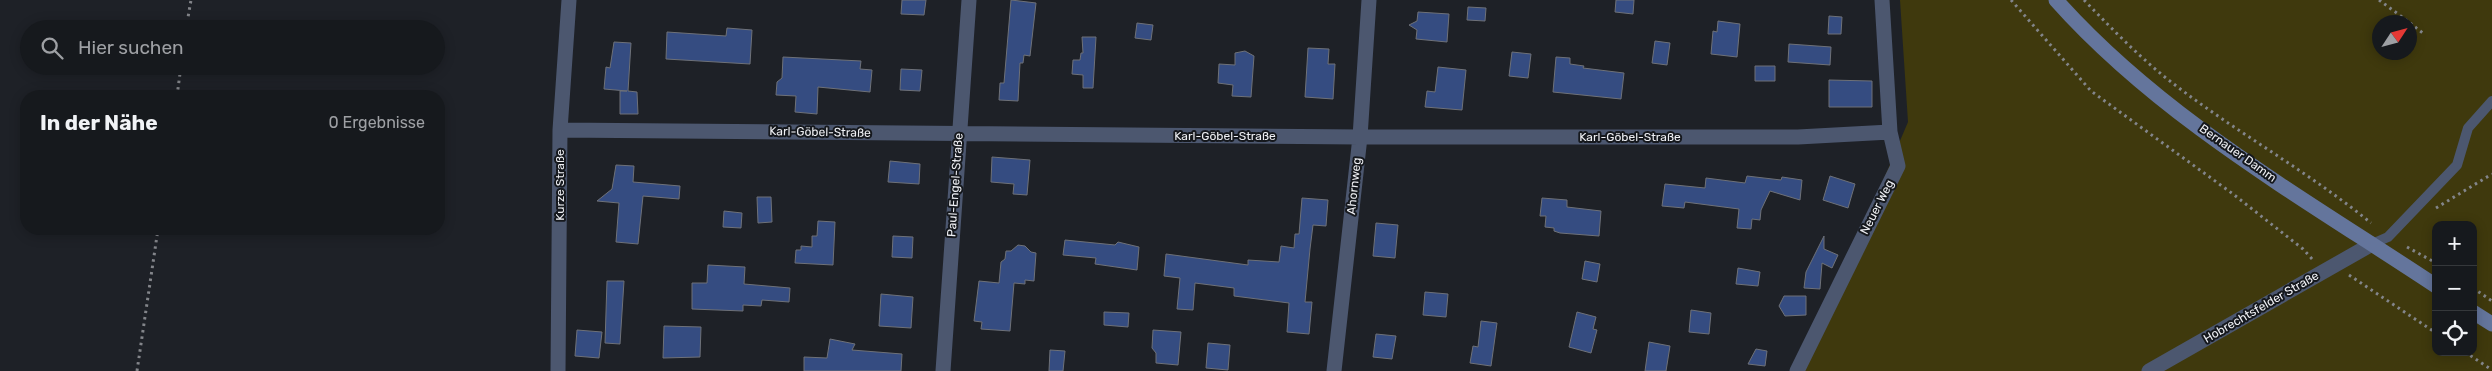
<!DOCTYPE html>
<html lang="de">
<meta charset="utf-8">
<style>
:root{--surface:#16191d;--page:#23262a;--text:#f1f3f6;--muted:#9ea0a4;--line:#35383b}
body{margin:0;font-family:Rubik,sans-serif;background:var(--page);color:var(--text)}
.controls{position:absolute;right:15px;bottom:15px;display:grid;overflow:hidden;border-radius:10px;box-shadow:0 2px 12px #0003}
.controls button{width:45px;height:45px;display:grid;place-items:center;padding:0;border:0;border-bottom:1px solid var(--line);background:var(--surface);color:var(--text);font:25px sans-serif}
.compass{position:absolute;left:2372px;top:15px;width:45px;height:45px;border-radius:50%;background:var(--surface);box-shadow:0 2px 12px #0003;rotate:54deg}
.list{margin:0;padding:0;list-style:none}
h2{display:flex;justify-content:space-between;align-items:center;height:65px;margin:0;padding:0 20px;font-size:21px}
h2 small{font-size:16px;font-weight:400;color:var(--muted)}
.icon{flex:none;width:28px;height:28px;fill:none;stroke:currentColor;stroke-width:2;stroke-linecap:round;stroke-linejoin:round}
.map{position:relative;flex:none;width:2492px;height:371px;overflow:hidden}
.search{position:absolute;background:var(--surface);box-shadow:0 2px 12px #0003;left:20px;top:20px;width:425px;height:55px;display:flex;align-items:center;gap:12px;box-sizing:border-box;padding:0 18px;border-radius:28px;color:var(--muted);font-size:19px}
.panel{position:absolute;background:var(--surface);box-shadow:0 2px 12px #0003;left:20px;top:90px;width:425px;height:145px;border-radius:20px}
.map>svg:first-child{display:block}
.green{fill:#3f390d;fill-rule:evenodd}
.building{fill:#354c81;stroke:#6e7178}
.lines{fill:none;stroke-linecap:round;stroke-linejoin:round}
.path{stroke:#83858a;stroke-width:3;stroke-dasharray:2.5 4;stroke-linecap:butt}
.service{stroke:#4c576f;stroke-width:10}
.minor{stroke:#4c576f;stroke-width:15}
.secondary{stroke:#64759c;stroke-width:15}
.labels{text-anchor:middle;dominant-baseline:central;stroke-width:4;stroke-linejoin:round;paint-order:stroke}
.street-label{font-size:12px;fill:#eff0f4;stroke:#15181d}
</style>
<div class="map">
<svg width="2492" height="371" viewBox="0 0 2492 371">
<rect width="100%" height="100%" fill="#1e2127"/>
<path class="green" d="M1900,0H2492V371H1802L1908,122ZM2380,22H2410V52H2380ZM2436,225H2473V352H2436Z"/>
<path class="building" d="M902,0H926L924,15L901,14Z
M1011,0L1036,3L1030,56L1024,55L1023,63H1020L1018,101L999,100L1000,83H1004Z
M1616,0H1634L1633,14L1615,12Z
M1468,7L1486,8L1485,21L1467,20Z
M1418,12L1449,14L1447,42L1416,39L1417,30L1409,25L1417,21Z
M1829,16L1842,17L1841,34H1828Z
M1718,21L1740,24L1737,57L1711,54L1713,31L1717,32Z
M1137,23L1153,25L1151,40L1135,38Z
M727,28L752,30L750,64L666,59L667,32L726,36Z
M1082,37H1096L1093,88H1083V75L1072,74L1073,60H1080L1081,53H1083Z
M1655,41L1670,43L1667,65L1652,63Z
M614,42L631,43L628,91L637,92L638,114H620V91H627L604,89L606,67L610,68Z
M1789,44L1831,47L1830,65L1788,62Z
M1308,48L1329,49L1328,64H1335L1333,99L1305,97Z
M1245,51L1254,56L1251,97L1232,96L1233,85L1218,83L1219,64L1235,65V53Z
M1512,52L1531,54L1528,78L1509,76Z
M783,57L861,61L860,69L872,70L870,92L818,87L817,114L795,112L796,96L776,95L777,82L782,78Z
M1556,57L1570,58V64L1584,66L1583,68L1624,73L1621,99L1553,92Z
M1755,66H1775V81H1755Z
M1438,67L1466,70L1462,110L1425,107L1427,91L1435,92Z
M901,69L922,70L920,91L900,90Z
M1829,80L1872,81V107H1829Z
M992,157L1030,160L1027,195L1013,194L1014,184L991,182Z
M890,161L920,164L919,184L888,182Z
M616,165L634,166L633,182L680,186L679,199L643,196L638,244L616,242L619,203L597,201L612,189Z
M1747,176L1781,180L1782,177L1802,180L1800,200L1770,191L1761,210L1760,220L1752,219L1751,229L1737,228L1739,209L1685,202L1684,208L1662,206L1665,184L1705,188L1706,178L1745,183Z
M1830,176L1855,184L1848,208L1823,200Z
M757,197H771L772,222L758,223Z
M1302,198L1328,200L1326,226L1313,225L1310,249L1305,302H1312L1309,334L1287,332L1289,303L1234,296V288L1195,283L1193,310L1177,309L1180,278L1164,276L1166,254L1248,265V260L1279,262L1281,246L1294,248L1295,234H1299Z
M1542,198L1567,200V207L1601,211L1599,236L1560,233L1554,231V228L1545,227L1546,216H1540Z
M724,211L742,213L741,228L723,227Z
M818,221L835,222L833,265L795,263L796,250H801V246L812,247V236H817Z
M1376,223L1398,225L1395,258L1373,256Z
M893,236L913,237L912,258L892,257Z
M1824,236V249L1838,255L1832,268L1822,263L1820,289L1804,288L1806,272Z
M1065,240L1115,245L1118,242L1139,247L1137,270L1095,264L1096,258L1063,255Z
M1018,245L1025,246L1031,252L1036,253L1034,281L1025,280V284L1014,283L1010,331L981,329L982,322L974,321L979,281L999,283L1001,262L1005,259L1006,251H1011Z
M1585,261L1600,264L1597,282L1582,279Z
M708,265L745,267L744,284L790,288L789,302L762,300L761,306L743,305V311L692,309V283H707Z
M1738,268L1760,272L1758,286L1736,284Z
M607,281H624L620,344L605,343Z
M1425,292L1448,294L1446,317L1423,315Z
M881,294L913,297L911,328L879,326Z
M1784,296H1806V315L1785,316L1779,306Z
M1691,310L1711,313L1709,334L1689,332Z
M1104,312L1129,313L1128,327L1104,325Z
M1577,312L1596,317L1593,329L1597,330L1591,353L1569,347Z
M1481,321L1497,323L1491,366L1470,363L1473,346L1478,347Z
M664,326L701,327L700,357L663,358Z
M577,330L602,332L599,358L575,356Z
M1153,330L1181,332L1178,365L1156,363V353L1152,348Z
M1376,334L1396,336L1392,359L1373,357Z
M830,339L855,344L852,350L902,354L901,371H804V357L827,358Z
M1649,342L1670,346L1666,371H1645Z
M1208,343L1230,345L1228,370L1206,368Z
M1756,349L1767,351L1765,366L1748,364Z
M1050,350L1065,351L1063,371H1049Z"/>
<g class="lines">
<path class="path" d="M2011,0L2091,91L2233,194L2303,249L2313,260
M2084,0C2114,31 2144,62 2179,88C2241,135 2310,173 2371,223
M2379,0L2409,22
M2410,23L2424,34
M186,29L191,0
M177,96L181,66
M2436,208L2492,174
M2407,247L2436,263
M2349,275L2436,333
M2473,288L2492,301
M2465,352L2492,370
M137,371L158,229"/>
<path class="service" d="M2372,244L2388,237L2457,165L2468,128L2492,101"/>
<path class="minor" d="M560,130L1360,137H1798L1890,132
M558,371L560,130L569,0
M943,371L969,0
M1334,371L1360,137L1369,0
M1797,371L1898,166L1890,132L1882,0
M2149,371L2372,244"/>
<path class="secondary" d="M2056,0C2161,118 2305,199 2436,286
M2473,312L2492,324"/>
</g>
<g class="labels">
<g class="street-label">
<text transform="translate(820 132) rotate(1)">Karl-Göbel-Straße</text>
<text x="1225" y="136">Karl-Göbel-Straße</text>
<text x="1630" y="137">Karl-Göbel-Straße</text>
<text transform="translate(2238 153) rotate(35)">Bernauer Damm</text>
<text transform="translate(560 185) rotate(-90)">Kurze Straße</text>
<text transform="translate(955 185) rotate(-86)">Paul-Engel-Straße</text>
<text transform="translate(1354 186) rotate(-84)">Ahornweg</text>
<text transform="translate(1877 207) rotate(-63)">Neuer Weg</text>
<text transform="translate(2261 307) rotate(-30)">Hobrechtsfelder Straße</text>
</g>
</g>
</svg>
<div class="controls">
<button>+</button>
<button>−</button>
<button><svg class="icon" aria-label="locate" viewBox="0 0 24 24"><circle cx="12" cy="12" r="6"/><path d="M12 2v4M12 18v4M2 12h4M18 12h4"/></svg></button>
</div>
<svg class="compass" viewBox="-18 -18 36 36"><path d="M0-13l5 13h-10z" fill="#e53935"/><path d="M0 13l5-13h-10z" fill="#9ea0a4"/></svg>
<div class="search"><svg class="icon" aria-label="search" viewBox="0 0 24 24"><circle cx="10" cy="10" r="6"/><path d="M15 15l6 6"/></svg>Hier suchen</div>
<section class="panel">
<h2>In der Nähe<small>0 Ergebnisse</small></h2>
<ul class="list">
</ul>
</section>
</div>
